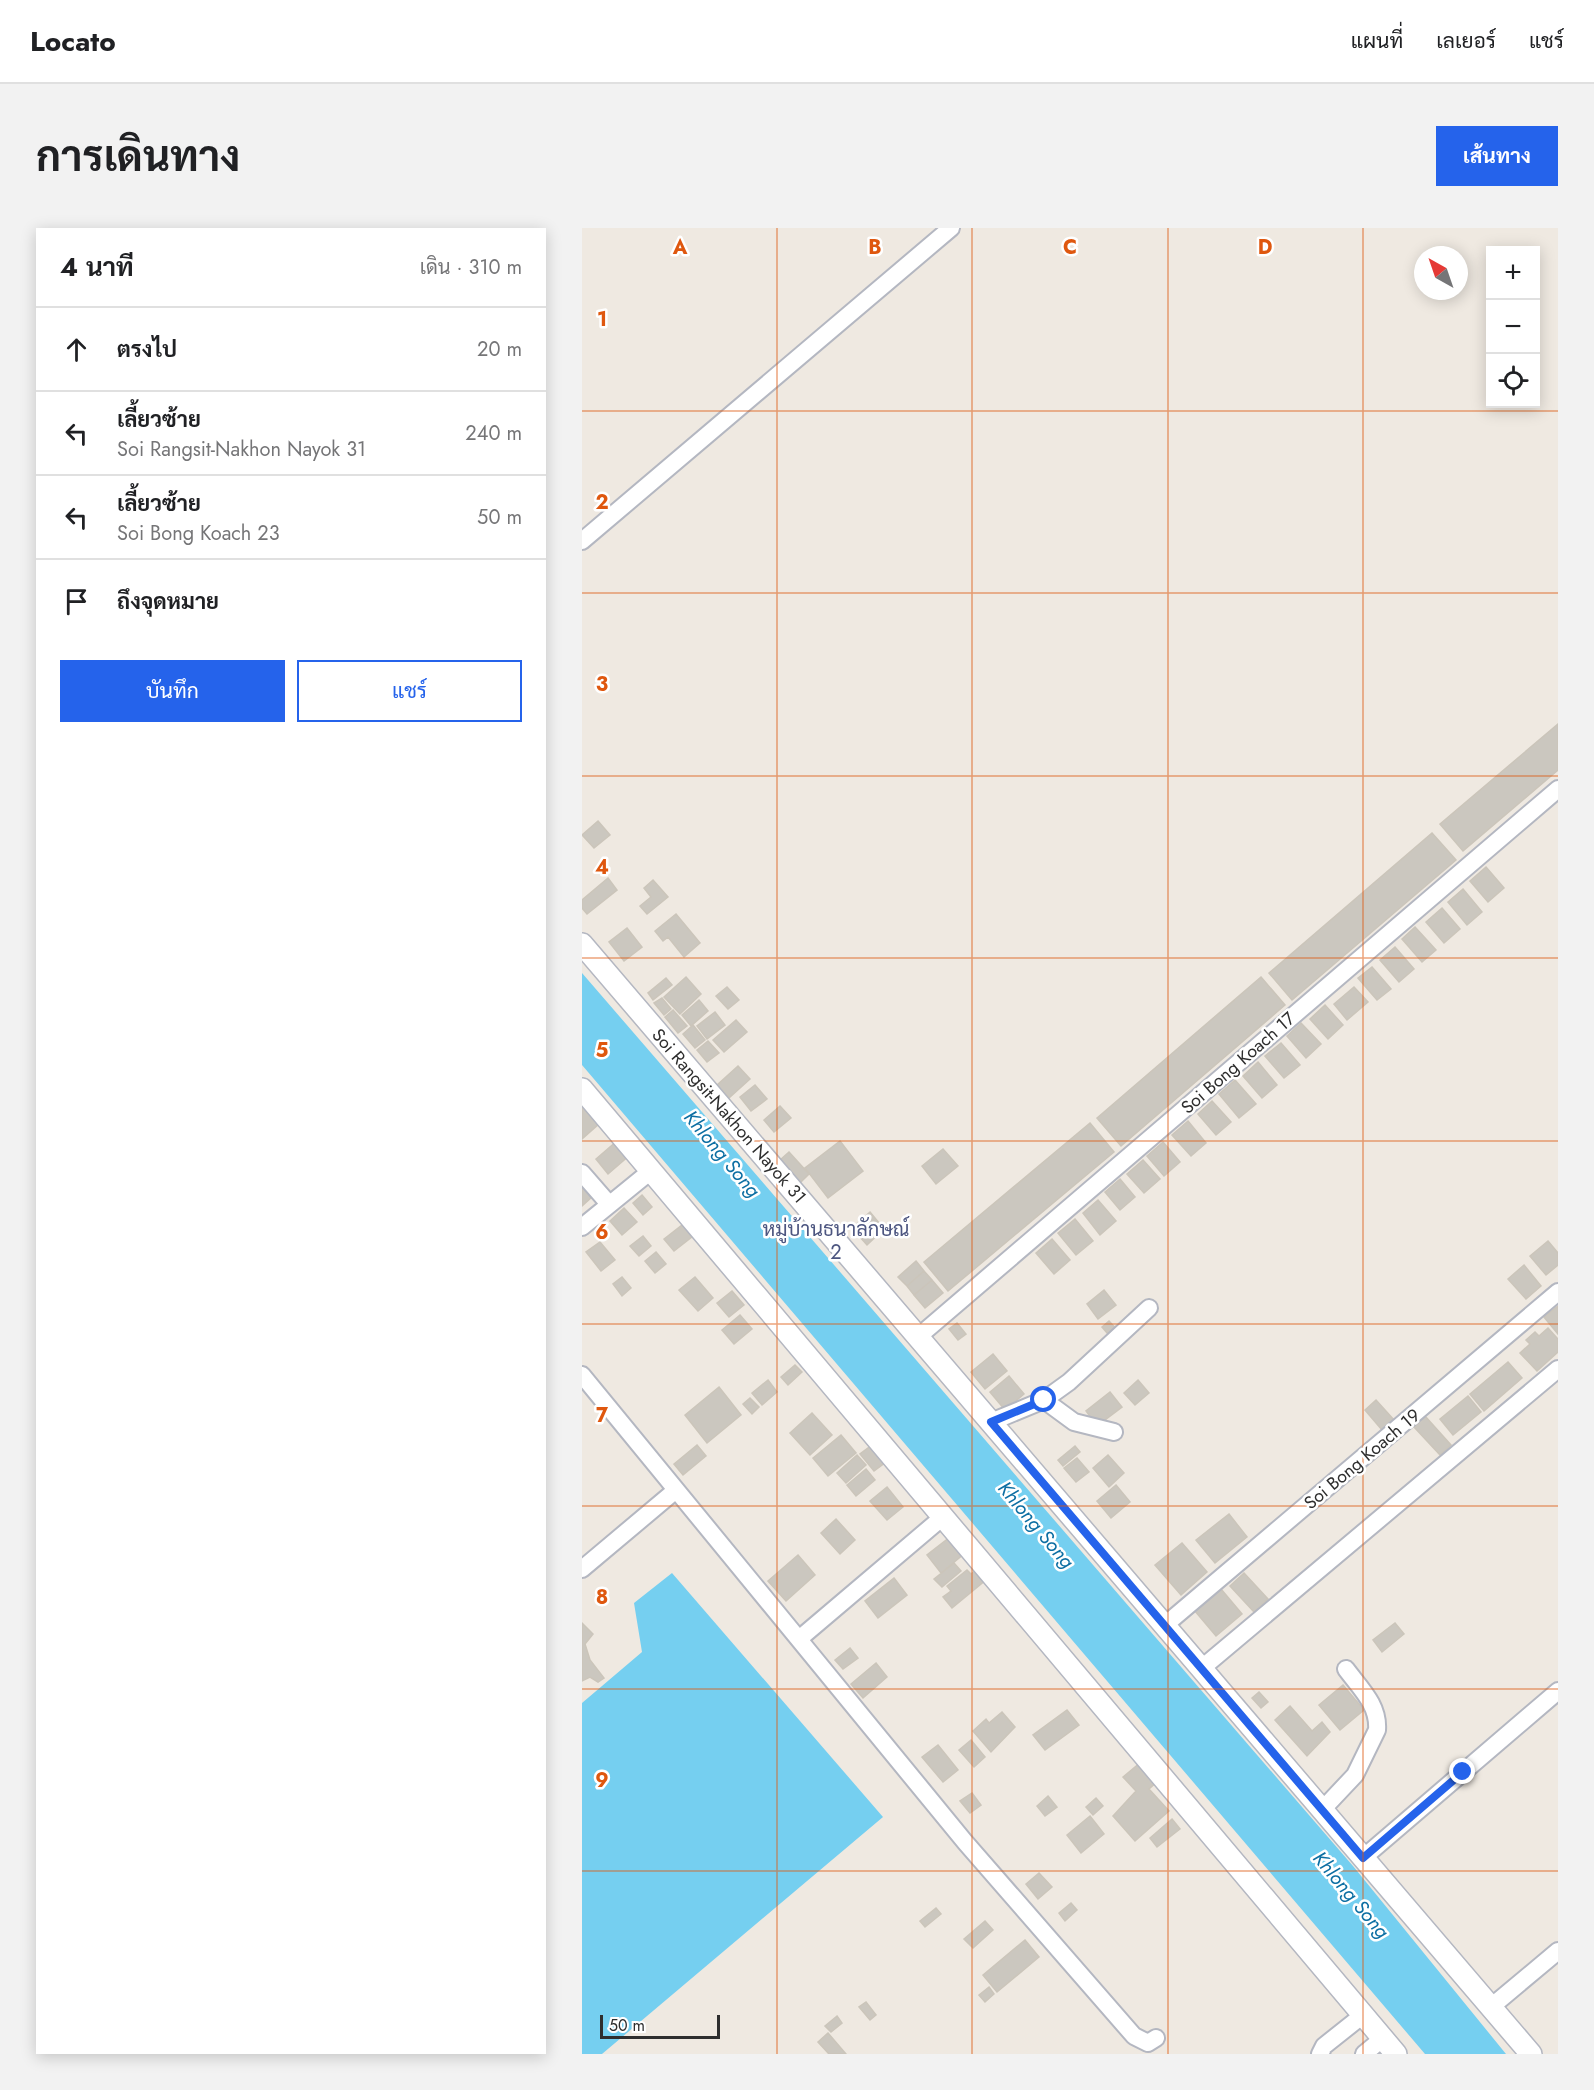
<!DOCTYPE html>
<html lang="th">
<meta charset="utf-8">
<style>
:root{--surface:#fff;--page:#f2f2f2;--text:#202124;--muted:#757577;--line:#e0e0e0;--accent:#2563eb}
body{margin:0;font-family:Jost,Sarabun,sans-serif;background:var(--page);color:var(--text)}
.controls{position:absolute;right:18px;top:18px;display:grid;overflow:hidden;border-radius:0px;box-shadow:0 3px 15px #0003}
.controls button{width:54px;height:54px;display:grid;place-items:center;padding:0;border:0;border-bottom:2px solid var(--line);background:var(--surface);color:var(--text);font:30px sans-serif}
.compass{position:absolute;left:832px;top:18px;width:54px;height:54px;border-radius:50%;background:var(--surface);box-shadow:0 3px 15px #0003;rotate:320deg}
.scale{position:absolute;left:18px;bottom:15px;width:120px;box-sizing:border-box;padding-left:6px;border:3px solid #2e2e2e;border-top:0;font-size:16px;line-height:21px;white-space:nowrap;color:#2e2e2e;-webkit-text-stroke:4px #fff;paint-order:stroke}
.stop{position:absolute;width:18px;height:18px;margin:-14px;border:4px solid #2563eb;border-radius:50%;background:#fff}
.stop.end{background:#2563eb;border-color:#fff;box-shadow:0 2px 6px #0008}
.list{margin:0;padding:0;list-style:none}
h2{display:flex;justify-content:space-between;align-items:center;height:78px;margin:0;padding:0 24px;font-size:26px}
h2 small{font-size:20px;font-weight:400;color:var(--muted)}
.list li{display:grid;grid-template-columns:39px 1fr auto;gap:18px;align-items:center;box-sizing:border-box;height:84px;padding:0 24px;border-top:2px solid var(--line)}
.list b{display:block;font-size:22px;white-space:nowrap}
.list p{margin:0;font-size:20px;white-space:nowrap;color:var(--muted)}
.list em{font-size:20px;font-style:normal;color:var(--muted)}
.actions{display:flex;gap:12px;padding:18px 24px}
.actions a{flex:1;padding:14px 0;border:2px solid var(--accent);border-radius:0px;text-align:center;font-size:21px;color:var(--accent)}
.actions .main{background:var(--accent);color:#fff}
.icon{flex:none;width:33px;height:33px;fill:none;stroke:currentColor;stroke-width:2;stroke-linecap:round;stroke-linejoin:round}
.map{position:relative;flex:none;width:976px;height:1826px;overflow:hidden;border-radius:0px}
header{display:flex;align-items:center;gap:36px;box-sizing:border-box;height:84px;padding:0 30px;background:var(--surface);border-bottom:2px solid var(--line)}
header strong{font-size:28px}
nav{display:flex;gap:33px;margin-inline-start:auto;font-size:21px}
.intro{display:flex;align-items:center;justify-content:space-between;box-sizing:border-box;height:144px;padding:0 36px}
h1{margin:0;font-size:42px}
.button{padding:15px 27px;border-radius:0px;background:var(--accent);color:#fff;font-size:21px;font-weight:700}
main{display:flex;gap:36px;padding:0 36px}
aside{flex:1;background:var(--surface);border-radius:0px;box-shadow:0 3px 15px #0003}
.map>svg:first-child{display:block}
.water{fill:#75cff0}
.building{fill:#cbc7bf;stroke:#cbc5ba;stroke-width:1.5}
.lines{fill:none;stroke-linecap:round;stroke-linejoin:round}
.minor-casing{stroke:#b4b7c1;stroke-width:20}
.tertiary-casing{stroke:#b4b7c1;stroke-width:24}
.minor{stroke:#fff;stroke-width:16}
.tertiary{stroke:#fff;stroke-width:21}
.route{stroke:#2563eb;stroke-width:8}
.grid{fill:none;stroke:#df570e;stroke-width:1.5;stroke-opacity:0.55}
.labels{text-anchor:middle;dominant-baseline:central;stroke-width:5;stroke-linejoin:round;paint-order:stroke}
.street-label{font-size:18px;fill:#2e2e2e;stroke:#fff}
.water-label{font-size:20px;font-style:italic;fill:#0d6fa3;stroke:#fff}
.neighbourhood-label{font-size:20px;fill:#4d5680;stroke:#fff}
.grid-label{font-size:20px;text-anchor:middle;font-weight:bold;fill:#df570e;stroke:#fff;stroke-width:5;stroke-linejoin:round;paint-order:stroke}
</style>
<header>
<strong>Locato</strong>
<nav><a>แผนที่</a><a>เลเยอร์</a><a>แชร์</a></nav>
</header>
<div class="intro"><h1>การเดินทาง</h1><a class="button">เส้นทาง</a></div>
<main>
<aside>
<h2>4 นาที<small>เดิน · 310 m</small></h2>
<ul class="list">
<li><svg class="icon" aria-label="ahead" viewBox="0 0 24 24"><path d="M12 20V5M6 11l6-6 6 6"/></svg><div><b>ตรงไป</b></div><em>20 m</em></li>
<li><svg class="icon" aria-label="left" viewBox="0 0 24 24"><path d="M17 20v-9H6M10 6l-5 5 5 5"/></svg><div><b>เลี้ยวซ้าย</b><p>Soi Rangsit-Nakhon Nayok 31</p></div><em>240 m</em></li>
<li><svg class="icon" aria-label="left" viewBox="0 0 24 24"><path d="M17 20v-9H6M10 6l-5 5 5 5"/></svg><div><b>เลี้ยวซ้าย</b><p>Soi Bong Koach 23</p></div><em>50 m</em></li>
<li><svg class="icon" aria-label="arrive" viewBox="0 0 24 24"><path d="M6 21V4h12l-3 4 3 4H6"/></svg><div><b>ถึงจุดหมาย</b></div></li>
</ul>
<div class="actions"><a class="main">บันทึก</a><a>แชร์</a></div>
</aside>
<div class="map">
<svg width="976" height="1826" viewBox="0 0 976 1826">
<rect width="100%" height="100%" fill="#efe9e1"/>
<path class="water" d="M0,745L771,1638L924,1826H843L0,837Z
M90,1345L301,1589L20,1826H0V1475L60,1424L52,1375Z"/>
<path class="building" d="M976,496V542L881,623L858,596Z
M16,593L28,607L12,620L0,607Z
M850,605L874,632L710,772L687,745Z
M904,639L922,660L906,674L888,653Z
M26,650L35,662L5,686L0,680V672Z
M71,652L86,669L65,686L58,678L69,669L62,660Z
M881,661L900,684L885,697L866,674Z
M860,680L878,701L862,715L844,694Z
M94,686L118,715L102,729L86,709L81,713L73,703Z
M833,699L854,722L840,734L820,711Z
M45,700L60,719L42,733L27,714Z
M813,719L832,741L817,754L798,732Z
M790,739L809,761L795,772L776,750Z
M104,749L119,766L98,786L82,769Z
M679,749L703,777L539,918L515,890Z
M84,750L90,757L71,772L66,765Z
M145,759L157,772L146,781L134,768Z
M772,759L786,774L765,792L752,776Z
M80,770L89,781L82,787L72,775Z
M117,772L126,783L109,798L100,787Z
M743,777L761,797L746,811L728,791Z
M91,782L105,798L96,805L83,789Z
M133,784L143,797L125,811L115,798Z
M154,792L165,804L142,824L131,812Z
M719,795L739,816L724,830L705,808Z
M111,797L123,812L113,820L101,806Z
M126,813L137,825L125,834L115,822Z
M699,815L718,837L702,850L683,828Z
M676,834L695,857L680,870L661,848Z
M156,838L168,851L147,870L135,857Z
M653,852L674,876L657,890L637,866Z
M173,857L185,871L169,883L158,869Z
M630,873L649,894L634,907L616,886Z
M1,878L17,896L0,911V879Z
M198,878L209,890L192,904L182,892Z
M606,893L624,915L609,928L590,907Z
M508,895L532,924L366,1063L342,1034Z
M36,912L48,927L26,946L14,931Z
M258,913L281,943L246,970L223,940Z
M581,914L598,934L582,948L565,928Z
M361,921L376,938L354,956L340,938Z
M207,924L227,946L218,955L198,932Z
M561,932L578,951L562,965L545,946Z
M538,951L553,969L538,982L523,964Z
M0,958L10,969L0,978Z
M60,967L70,979L61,987L51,975Z
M516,972L534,993L518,1007L501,985Z
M42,980L55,994L40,1007L28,993Z
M288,984L302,1001L285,1017L270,1000Z
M493,991L511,1013L494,1027L476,1005Z
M100,997L110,1009L92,1023L82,1011Z
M61,1008L69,1018L57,1028L48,1018Z
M470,1011L488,1032L472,1046L454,1025Z
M966,1013L976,1025V1037L964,1047L948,1028Z
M18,1014L33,1032L19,1043L4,1024Z
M74,1024L84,1036L73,1045L63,1033Z
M334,1033L342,1043L325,1058L316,1049Z
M942,1037L959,1058L944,1071L926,1051Z
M342,1043L350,1052L332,1067L325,1058Z
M40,1049L49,1060L40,1068L31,1056Z
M113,1049L131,1070L116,1083L97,1062Z
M350,1052L361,1065L343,1080L332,1067Z
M522,1062L534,1077L516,1091L505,1076Z
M150,1063L162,1077L147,1089L135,1075Z
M976,1078V1106L962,1089Z
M158,1087L170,1101L152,1116L140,1102Z
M527,1093L538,1105L531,1112L520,1099Z
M375,1095L384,1106L376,1112L367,1101Z
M966,1100L976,1111V1124L955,1143L938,1125L948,1116L944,1112L953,1104L957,1108Z
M411,1126L425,1143L403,1161L389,1144Z
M926,1134L940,1150L902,1183L888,1166Z
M213,1137L220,1144L206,1157L199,1149Z
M427,1148L442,1166L423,1182L408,1164Z
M186,1152L195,1164L180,1177L170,1165Z
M556,1152L567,1165L553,1177L542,1165Z
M137,1159L159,1187L125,1215L103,1187Z
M528,1164L540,1179L515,1198L504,1183Z
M886,1168L899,1184L871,1207L858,1191Z
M168,1170L177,1179L170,1186L161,1176Z
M794,1172L812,1192L800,1202L783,1182Z
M230,1185L250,1207L228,1227L208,1205Z
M843,1188L869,1217L858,1227L832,1199Z
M259,1207L274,1225L246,1248L231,1230Z
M115,1217L124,1228L101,1247L92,1236Z
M290,1217L304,1234L292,1243L278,1226Z
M493,1218L498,1224L481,1238L476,1232Z
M275,1227L284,1237L264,1255L255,1245Z
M526,1227L542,1245L527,1259L511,1240Z
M495,1230L507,1244L494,1254L482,1240Z
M284,1241L293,1252L274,1268L265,1257Z
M534,1257L548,1274L529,1290L515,1273Z
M305,1259L321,1279L305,1292L288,1273Z
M647,1286L665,1309L633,1335L614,1312Z
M254,1291L273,1312L258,1326L239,1305Z
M368,1309L382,1326L359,1345L345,1327Z
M600,1315L625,1344L599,1367L573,1337Z
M216,1327L233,1347L204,1373L186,1353Z
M372,1335L379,1343L360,1359L352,1351Z
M395,1341L404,1352L370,1380L361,1369L369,1363L365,1358L385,1342L389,1346Z
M662,1345L686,1371L672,1384L648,1358Z
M312,1350L325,1367L296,1390L283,1373Z
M639,1361L660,1386L634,1408L613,1383Z
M0,1395L11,1406L3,1416L8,1432L22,1450L16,1454L8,1449L0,1453Z
M813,1395L822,1406L800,1424L791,1412Z
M268,1420L276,1430L261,1441L253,1432Z
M294,1435L305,1449L281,1470L269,1456Z
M761,1457L782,1482L758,1502L737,1477Z
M677,1464L686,1474L679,1480L670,1470Z
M708,1478L730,1503L740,1494L748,1504L725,1528L693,1492Z
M485,1482L497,1497L463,1522L451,1507Z
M420,1484L433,1499L409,1524L391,1503L404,1491L407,1495Z
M389,1512L403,1529L392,1539L377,1522Z
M356,1517L376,1542L361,1554L340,1529Z
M559,1534L576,1553L567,1561L587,1583L553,1613L531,1588L554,1563L541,1549Z
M390,1565L399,1577L388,1585L378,1573Z
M466,1568L475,1579L463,1588L455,1578Z
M514,1570L521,1578L511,1587L504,1579Z
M508,1588L522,1606L499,1625L485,1607Z
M590,1591L598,1601L575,1619L568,1610Z
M457,1645L470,1659L456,1671L444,1656Z
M489,1675L495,1682L483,1693L477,1685Z
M354,1680L359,1686L343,1699L338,1693Z
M403,1693L411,1702L391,1720L382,1711Z
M443,1712L457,1729L415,1764L401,1747Z
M407,1759L412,1766L403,1774L397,1767Z
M284,1774L294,1787L288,1792L277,1779Z
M255,1788L260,1795L249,1804L243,1798Z
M246,1805L264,1826H247L236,1814Z"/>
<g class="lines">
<defs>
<path id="minor" d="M0,313L369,0
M0,945L27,976
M0,999L70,942
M336,1109L976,561
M0,1147L383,1614L552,1808L566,1815L574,1810
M462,1172L492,1194L532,1204
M409,1194L462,1172L487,1154L567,1080
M0,1341L94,1262
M583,1397L976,1064
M217,1411L362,1288
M620,1440L976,1141
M740,1582L773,1547L795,1502C797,1477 778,1460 764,1441
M781,1630L976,1463
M909,1779L976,1723
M738,1826L742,1818L781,1787
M782,1826L800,1811"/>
<path id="tertiary" d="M0,716L949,1826
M0,861L814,1826"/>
</defs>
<use href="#minor" class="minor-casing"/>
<use href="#tertiary" class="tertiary-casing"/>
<use href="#minor" class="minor"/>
<use href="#tertiary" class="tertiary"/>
</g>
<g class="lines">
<path class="route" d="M462,1172L409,1194L781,1630L881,1544"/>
</g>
<path class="grid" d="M195,0V1826M390,0V1826M586,0V1826M781,0V1826M0,183H976M0,365H976M0,548H976M0,730H976M0,913H976M0,1096H976M0,1278H976M0,1461H976M0,1643H976"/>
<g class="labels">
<g class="street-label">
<text transform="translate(656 835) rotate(-41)">Soi Bong Koach 17</text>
<text transform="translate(147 888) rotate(49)">Soi Rangsit-Nakhon Nayok 31</text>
<text transform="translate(780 1231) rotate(-40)">Soi Bong Koach 19</text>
</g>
<g class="water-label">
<text transform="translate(140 926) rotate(50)">Khlong Song</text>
<text transform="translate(454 1297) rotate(50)">Khlong Song</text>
<text transform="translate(769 1667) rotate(50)">Khlong Song</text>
</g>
<g class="neighbourhood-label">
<text x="254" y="1001">หมู่บ้านธนาลักษณ์<tspan x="254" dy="23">2</tspan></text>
</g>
</g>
<g class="grid-label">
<text x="98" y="26">A</text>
<text x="293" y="26">B</text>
<text x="488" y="26">C</text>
<text x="683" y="26">D</text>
<text x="20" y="98">1</text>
<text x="20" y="281">2</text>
<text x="20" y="463">3</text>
<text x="20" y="646">4</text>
<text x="20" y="829">5</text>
<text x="20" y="1011">6</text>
<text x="20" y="1194">7</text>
<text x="20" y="1376">8</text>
<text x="20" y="1559">9</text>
</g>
</svg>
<div class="controls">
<button>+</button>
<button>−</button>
<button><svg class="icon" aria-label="locate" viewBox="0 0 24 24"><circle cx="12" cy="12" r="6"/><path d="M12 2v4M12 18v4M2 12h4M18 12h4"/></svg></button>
</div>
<svg class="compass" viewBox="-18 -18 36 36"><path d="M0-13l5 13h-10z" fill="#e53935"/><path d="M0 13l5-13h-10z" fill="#757577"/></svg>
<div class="scale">50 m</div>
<div class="stop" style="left:462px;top:1172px"></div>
<div class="stop end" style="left:881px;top:1544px"></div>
</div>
</main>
